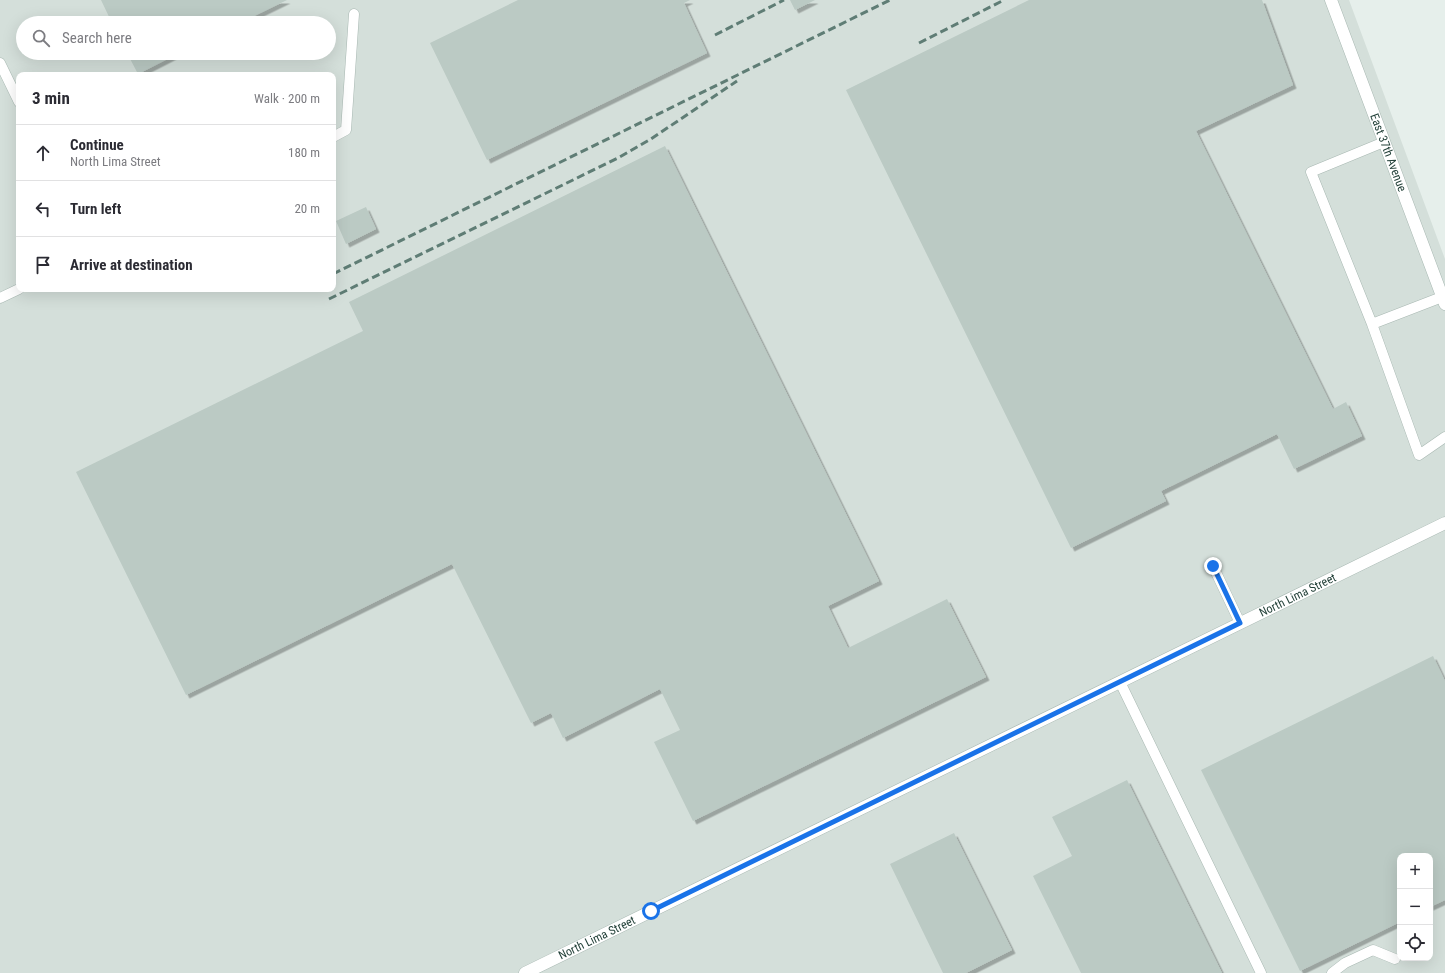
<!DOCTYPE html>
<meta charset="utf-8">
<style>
:root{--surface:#fff;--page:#f7f7f7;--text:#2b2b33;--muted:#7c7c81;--line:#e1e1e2}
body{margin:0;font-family:"Roboto Condensed",sans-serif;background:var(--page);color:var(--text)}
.controls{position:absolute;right:12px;bottom:12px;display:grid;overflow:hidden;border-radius:8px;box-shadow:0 4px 16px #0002}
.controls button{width:36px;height:36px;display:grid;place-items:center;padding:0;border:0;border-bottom:1px solid var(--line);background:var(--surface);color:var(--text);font:20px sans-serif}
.stop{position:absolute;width:12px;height:12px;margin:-9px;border:3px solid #1a73e8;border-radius:50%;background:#fff}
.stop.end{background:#1a73e8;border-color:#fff;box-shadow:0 1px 4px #0008}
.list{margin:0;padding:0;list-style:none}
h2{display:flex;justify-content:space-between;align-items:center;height:52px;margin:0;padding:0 16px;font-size:17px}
h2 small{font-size:13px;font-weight:400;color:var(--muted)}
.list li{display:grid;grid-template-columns:26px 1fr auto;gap:12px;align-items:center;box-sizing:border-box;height:56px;padding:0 16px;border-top:1px solid var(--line)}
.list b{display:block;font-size:15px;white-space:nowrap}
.list p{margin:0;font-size:13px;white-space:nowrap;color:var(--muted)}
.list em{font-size:13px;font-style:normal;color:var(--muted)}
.icon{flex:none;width:22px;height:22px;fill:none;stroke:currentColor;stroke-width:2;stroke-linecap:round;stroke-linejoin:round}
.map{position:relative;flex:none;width:1445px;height:973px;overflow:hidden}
.search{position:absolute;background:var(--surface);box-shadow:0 4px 16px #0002;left:16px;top:16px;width:320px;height:44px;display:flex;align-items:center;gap:10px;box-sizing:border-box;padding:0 14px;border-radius:22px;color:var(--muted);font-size:15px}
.panel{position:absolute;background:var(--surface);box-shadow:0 4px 16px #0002;left:16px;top:72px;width:320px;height:220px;border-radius:8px}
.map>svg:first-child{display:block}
.built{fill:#d4dfda;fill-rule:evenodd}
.building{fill:#bbcac4;filter:url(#shadow)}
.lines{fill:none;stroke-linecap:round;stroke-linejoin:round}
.service-casing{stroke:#a8b8b2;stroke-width:11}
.minor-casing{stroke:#a8b8b2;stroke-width:13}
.tertiary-casing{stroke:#a8b8b2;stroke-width:13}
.service{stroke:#fff;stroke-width:10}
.minor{stroke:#fff;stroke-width:12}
.tertiary{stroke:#fff;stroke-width:12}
.rail{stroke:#5f7d75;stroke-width:3;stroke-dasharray:8 4;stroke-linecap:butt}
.route{stroke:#1a73e8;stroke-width:5}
.labels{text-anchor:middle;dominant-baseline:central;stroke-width:4;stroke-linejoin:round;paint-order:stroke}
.street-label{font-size:12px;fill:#24423a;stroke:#f7fbf9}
</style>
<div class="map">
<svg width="1445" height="973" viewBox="0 0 1445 973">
<defs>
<filter id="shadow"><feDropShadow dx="3.5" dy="3.5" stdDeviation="0" flood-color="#0004"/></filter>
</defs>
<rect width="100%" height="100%" fill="#e6efeb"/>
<path class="built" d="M0,0H1349L1445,259V973H0ZM23,23H329V53H23ZM19,75H333V289H19ZM1400,856H1430V958H1400Z"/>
<path class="building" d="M101,0H287L240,23H112Z
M518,0H690L684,3L707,53L487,160L430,43Z
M790,0H815L795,10Z
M1029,0H1262L1293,85L1196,131L1333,409L1346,402L1362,436L1294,469L1277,434L1161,491L1166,501L1071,548L846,90Z
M127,53H179L138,74Z
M665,146L879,581L828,606L848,648L947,599L986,677L693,821L654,742L680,730L660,689L563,738L551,713L531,723L452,564L186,695L76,472L363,331L349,302Z
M366,207L376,229L346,244L336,221Z
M1433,656L1445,681V900L1430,907V856H1400V922L1300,971L1201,770Z
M1127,780L1222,973H1081L1033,876L1072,856L1052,817Z
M954,833L1012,950L966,973H943L890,864Z"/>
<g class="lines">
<defs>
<path id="service" d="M0,63L19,102
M333,137L346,130L354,14
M1384,142L1311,172L1372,324L1419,455L1445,437
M0,298L19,289
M1372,324L1442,297
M1213,566L1240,623
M1120,682L1261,973
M1332,973L1345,963L1373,950L1395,959"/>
<g id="minor">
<path id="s1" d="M525,973L1445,523"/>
</g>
<g id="tertiary">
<path id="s2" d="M1331,0L1445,304"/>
</g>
</defs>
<use href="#service" class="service-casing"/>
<use href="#minor" class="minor-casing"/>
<use href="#tertiary" class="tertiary-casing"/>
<use href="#service" class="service"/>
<use href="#minor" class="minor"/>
<use href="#tertiary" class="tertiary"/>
<path class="rail" d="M715,35L784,0
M919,43L1004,0
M333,274L890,0
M329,299L618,158L651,139L737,81"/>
</g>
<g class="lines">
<path class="route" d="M651,911L1240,623L1213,566"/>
</g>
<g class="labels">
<g class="street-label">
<text stroke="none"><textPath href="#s2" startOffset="163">East 37th Avenue</textPath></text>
<text stroke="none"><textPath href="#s1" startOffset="860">North Lima Street</textPath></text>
<text stroke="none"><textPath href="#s1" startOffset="80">North Lima Street</textPath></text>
</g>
</g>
</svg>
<div class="controls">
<button>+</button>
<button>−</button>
<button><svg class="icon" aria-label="locate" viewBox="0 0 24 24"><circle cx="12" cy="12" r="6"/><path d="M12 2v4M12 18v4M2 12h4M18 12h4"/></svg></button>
</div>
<div class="stop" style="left:651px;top:911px"></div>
<div class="stop end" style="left:1213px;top:566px"></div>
<div class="search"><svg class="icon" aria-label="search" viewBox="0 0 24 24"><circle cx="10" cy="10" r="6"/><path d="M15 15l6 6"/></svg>Search here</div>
<section class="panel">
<h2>3 min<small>Walk · 200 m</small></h2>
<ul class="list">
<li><svg class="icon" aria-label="ahead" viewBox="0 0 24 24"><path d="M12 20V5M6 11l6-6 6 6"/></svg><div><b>Continue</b><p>North Lima Street</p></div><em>180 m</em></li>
<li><svg class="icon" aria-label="left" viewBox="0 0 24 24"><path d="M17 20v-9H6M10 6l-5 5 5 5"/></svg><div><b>Turn left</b></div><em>20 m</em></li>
<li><svg class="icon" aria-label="arrive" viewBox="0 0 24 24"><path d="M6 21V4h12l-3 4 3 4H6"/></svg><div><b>Arrive at destination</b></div></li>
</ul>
</section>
</div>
